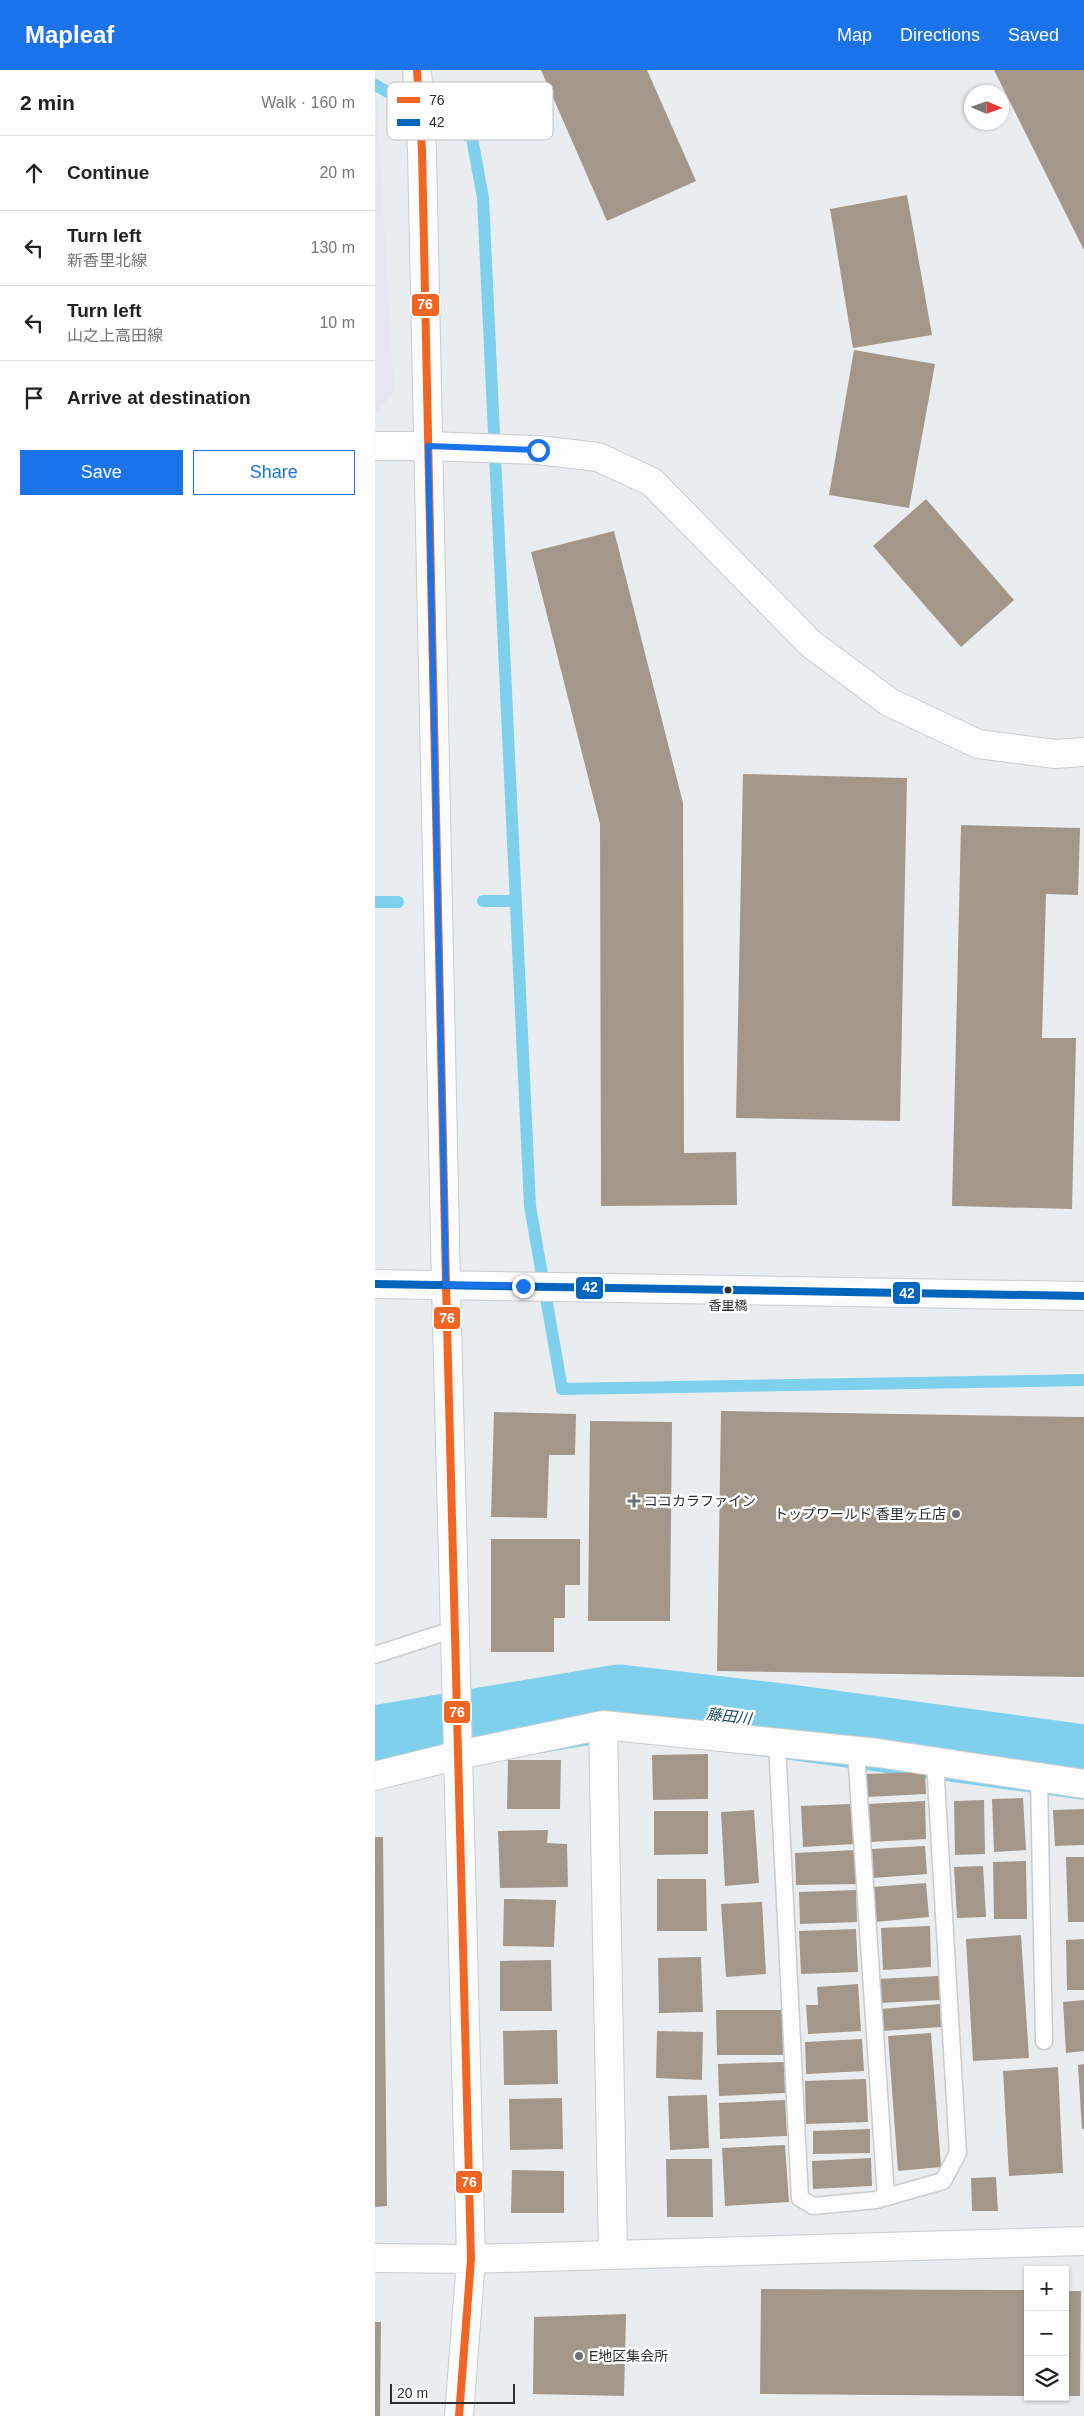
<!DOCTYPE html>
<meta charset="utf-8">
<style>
:root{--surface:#fff;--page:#f6f6f6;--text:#222;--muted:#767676;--line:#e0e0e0;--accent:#1a73e8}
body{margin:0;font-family:Arial,"Noto Sans JP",sans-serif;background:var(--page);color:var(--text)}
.controls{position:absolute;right:15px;bottom:15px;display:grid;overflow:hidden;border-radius:0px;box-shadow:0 1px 4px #0004}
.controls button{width:45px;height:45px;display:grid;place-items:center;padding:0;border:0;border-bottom:1px solid var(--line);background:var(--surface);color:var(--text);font:25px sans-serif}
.compass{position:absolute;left:589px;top:15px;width:45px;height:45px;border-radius:50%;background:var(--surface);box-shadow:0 1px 4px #0004;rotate:92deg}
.scale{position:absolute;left:15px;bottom:12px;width:125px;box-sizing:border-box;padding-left:5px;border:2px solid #2b2e30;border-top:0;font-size:14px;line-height:18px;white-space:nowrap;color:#2b2e30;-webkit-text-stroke:4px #fff;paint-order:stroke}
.stop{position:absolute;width:15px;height:15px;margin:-11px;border:4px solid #1a73e8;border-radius:50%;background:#fff}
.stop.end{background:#1a73e8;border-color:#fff;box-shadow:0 1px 5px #0008}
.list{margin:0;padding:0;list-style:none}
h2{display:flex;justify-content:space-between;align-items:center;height:65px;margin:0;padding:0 20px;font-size:21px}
h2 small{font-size:16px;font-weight:400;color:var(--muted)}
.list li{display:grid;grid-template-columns:32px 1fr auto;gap:15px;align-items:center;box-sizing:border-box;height:75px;padding:0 20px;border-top:1px solid var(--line)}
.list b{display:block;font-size:19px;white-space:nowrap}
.list p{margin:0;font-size:16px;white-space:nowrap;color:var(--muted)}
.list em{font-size:16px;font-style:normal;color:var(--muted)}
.actions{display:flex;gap:10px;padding:15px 20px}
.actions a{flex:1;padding:11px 0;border:1px solid var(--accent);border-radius:0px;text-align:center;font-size:18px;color:var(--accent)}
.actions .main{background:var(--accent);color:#fff}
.icon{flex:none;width:28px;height:28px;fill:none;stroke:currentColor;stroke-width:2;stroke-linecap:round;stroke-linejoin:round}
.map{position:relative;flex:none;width:709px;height:2346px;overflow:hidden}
header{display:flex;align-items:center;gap:30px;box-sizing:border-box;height:70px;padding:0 25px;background:var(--accent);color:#fff}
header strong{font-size:24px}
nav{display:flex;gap:28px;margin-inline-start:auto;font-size:18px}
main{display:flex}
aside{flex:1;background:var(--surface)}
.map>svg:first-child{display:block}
.education{fill:#e7e5f3}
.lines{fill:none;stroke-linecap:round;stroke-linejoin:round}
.stream{stroke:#7ed0ed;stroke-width:12}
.river{stroke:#7ed0ed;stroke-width:75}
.building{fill:#a39789}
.service-casing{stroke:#c9cbcd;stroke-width:19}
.minor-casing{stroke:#c9cbcd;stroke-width:30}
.tertiary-casing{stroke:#c9cbcd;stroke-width:30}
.service{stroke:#fcfcfd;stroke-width:16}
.minor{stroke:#fcfcfd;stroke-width:28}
.tertiary{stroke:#fcfcfd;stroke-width:28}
.bus-1-casing{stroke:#fff;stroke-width:11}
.bus-2-casing{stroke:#fff;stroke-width:11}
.bus-1{stroke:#f26522;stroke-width:8}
.bus-2{stroke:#0065bd;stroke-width:8}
.route{stroke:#1a73e8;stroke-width:6}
.bus-dot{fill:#2b2e30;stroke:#fff;stroke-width:2}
.poi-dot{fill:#6e7173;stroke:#fff;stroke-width:2}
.labels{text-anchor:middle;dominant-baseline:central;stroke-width:5;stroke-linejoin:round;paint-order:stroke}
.bus-label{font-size:13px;fill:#2b2e30;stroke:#fff}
.poi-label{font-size:14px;fill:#2b2e30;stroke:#fff;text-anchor:start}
.water-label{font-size:15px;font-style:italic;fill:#144657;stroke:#fff}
.key{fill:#fff;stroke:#bfc0c1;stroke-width:1}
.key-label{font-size:14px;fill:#2b2e30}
.line-badge{stroke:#fff;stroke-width:2}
.badge-label{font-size:14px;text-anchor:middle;font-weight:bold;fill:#fff}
</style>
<header>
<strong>Mapleaf</strong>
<nav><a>Map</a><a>Directions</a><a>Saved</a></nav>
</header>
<main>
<aside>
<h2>2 min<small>Walk · 160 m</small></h2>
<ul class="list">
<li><svg class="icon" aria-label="ahead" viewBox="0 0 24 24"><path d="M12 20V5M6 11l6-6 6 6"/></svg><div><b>Continue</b></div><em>20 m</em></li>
<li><svg class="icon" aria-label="left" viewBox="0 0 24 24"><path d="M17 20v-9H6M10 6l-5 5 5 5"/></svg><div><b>Turn left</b><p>新香里北線</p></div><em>130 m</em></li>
<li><svg class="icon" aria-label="left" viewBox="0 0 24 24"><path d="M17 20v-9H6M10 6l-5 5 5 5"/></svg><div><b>Turn left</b><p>山之上高田線</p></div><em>10 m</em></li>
<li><svg class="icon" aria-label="arrive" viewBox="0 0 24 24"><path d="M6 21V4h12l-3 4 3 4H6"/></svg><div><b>Arrive at destination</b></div></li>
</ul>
<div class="actions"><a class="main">Save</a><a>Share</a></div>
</aside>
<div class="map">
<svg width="709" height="2346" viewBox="0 0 709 2346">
<rect width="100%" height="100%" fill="#eaedf0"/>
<path class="education" d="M0,0L19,321L0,345Z"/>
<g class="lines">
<path class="stream" d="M0,15L97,68L108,128L155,1136L187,1319L709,1310
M108,831H141
M0,832H23"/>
<path class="river" d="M0,1673L244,1632L407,1651L709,1692"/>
</g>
<path class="building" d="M166,0H272L321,111L232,151Z
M619,0H709V180Z
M532,125L557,265L478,278L455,139Z
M479,280L560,294L534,438L454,425Z
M551,429L639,530L586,577L498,476Z
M239,461L308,733L309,1083L361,1082L362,1135L226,1136L225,754L156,482Z
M368,704L532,708L525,1051L361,1048Z
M586,755L705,758L703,825L671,824L667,968H701L697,1139L577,1136Z
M346,1341L709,1347V1607L342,1601Z
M119,1342L201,1344L200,1385H174L172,1448L116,1447Z
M215,1351L297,1352L295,1551H213Z
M116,1469H205V1515H190V1548H179V1582H116Z
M333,1684V1729L278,1730L277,1685Z
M133,1690H186L185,1739H132Z
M550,1702L551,1724L492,1727L490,1704Z
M648,1728L651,1780L619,1782L617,1729Z
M609,1730L610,1784L580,1785L579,1731Z
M550,1731L551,1769L494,1772L493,1734Z
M476,1734L479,1774L428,1777L426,1736Z
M709,1739V1775L680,1776L678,1740Z
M379,1740L384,1813L350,1816L346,1742Z
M279,1741H333V1784L279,1785Z
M173,1760L172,1773L192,1774L193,1817L125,1818L123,1761Z
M0,1767H8L12,2136L0,2137Z
M550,1776L552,1804L498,1808L497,1779Z
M481,1780L483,1814L421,1815L420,1783Z
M691,1787H709V1852H693Z
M651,1791L652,1849H619L618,1792Z
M608,1796L611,1847L582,1848L579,1797Z
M282,1809H331L332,1861H282Z
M551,1813L554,1847L499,1852L497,1817Z
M481,1820L482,1852L425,1854L424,1822Z
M129,1829L181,1830L179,1877L128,1876Z
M387,1832L391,1904L351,1907L346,1834Z
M555,1856L556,1897L508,1900L506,1858Z
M481,1859L483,1902L426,1904L424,1861Z
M646,1865L654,1988L598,1991L591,1869Z
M709,1869V1920H692L691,1870Z
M326,1887L328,1942L284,1943L283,1888Z
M176,1890L177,1941H125V1891Z
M564,1906L565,1930L503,1933L502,1909Z
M483,1914L486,1961L433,1964L431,1935H443L442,1917Z
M709,1930V1981L691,1983L688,1932Z
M565,1934L566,1957L508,1961L506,1939Z
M341,1940H407L408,1985H342Z
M182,1960L183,2014L129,2015L128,1961Z
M282,1961L328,1962L327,2010L281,2008Z
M556,1963L566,2097L523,2101L513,1966Z
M487,1969L489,2001L431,2004L430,1972Z
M409,1992L410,2023L344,2026L343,1994Z
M709,1994V2059H707L703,1995Z
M683,1997L688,2103L634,2106L628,2001Z
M491,2009L493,2052L431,2054L430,2011Z
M332,2025L334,2078L295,2080L293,2026Z
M187,2028L188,2079L135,2080L134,2029Z
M410,2030L412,2066L345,2069L344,2033Z
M495,2059V2083L438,2084V2061Z
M410,2075L414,2132L350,2136L347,2078Z
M496,2088L497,2116L438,2119L437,2091Z
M291,2089H337L338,2147H292Z
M137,2100L189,2101V2143H136Z
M621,2107L623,2141H597L596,2108Z
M386,2219L653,2220V2326L385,2324Z
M690,2221H706L705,2326H690Z
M251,2244L249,2326L158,2324L159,2247Z
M0,2252H6L5,2346H0Z"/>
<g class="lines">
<defs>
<path id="service" d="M0,1585L80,1559
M402,1673L425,2128L438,2136L501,2130L568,2111L583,2083L560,1692
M481,1681L511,2127
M664,1708L669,1971"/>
<path id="minor" d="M0,376H53L163,380L223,387L277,412L436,574L514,632L603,674L680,684L709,682
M71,1215L96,2189L84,2346
M228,1655L238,2184
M0,1706L84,1685L228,1655L503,1683L709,1714
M0,2188L96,2189L709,2171"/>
<path id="tertiary" d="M42,0L47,81L71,1215
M0,1214L709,1226"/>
</defs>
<use href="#service" class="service-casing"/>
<use href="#minor" class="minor-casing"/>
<use href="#tertiary" class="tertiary-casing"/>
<use href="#service" class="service"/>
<use href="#minor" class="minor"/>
<use href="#tertiary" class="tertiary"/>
<defs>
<path id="bus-1" d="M42,0L47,81L71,1215L96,2189L84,2346"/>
<path id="bus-2" d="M0,1214L709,1226"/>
</defs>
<use href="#bus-1" class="bus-1-casing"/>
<use href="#bus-2" class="bus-2-casing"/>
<use href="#bus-1" class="bus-1"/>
<use href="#bus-2" class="bus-2"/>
</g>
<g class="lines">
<path class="route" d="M148,1216L71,1215L53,376L163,380"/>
</g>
<circle class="bus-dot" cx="353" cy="1220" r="4.5"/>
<g class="poi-dot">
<path d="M256.5 1423.5h5v5h5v5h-5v5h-5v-5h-5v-5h5z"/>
<circle cx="581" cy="1444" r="5"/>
<circle cx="204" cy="2286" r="5"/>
</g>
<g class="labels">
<g class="bus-label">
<text x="353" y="1235">香里橋</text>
</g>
<g class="poi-label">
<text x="269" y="1431">ココカラファイン</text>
<text x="571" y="1444" text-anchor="end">トップワールド 香里ヶ丘店</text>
<text x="214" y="2286">E地区集会所</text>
</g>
<g class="water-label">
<text transform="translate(354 1646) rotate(7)">藤田川</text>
</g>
</g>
<rect x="12" y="12" width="166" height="58" rx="8" class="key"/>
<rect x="22" y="27" width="23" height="6" fill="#f26522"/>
<rect x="22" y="49" width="23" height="7" fill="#0065bd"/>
<g class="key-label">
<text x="54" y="35">76</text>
<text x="54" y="57">42</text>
</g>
<g class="line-badge">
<rect x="36" y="223" width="29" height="24" rx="5" fill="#f26522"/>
<rect x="200" y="1206" width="29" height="24" rx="5" fill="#0065bd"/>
<rect x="517" y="1211" width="29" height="24" rx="5" fill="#0065bd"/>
<rect x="58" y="1236" width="28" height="24" rx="5" fill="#f26522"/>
<rect x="68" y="1630" width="28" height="24" rx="5" fill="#f26522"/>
<rect x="80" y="2100" width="28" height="24" rx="5" fill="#f26522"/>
</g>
<g class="badge-label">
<text x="50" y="239">76</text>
<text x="215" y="1222">42</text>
<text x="532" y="1228">42</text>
<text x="72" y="1253">76</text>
<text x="82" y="1647">76</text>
<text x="94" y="2117">76</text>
</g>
</svg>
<div class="controls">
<button>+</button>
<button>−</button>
<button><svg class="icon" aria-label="layers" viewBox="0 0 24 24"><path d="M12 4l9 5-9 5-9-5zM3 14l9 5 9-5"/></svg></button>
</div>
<svg class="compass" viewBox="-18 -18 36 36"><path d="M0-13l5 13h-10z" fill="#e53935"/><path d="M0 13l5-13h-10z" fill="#767676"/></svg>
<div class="scale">20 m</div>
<div class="stop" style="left:163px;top:380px"></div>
<div class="stop end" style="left:148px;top:1216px"></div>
</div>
</main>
